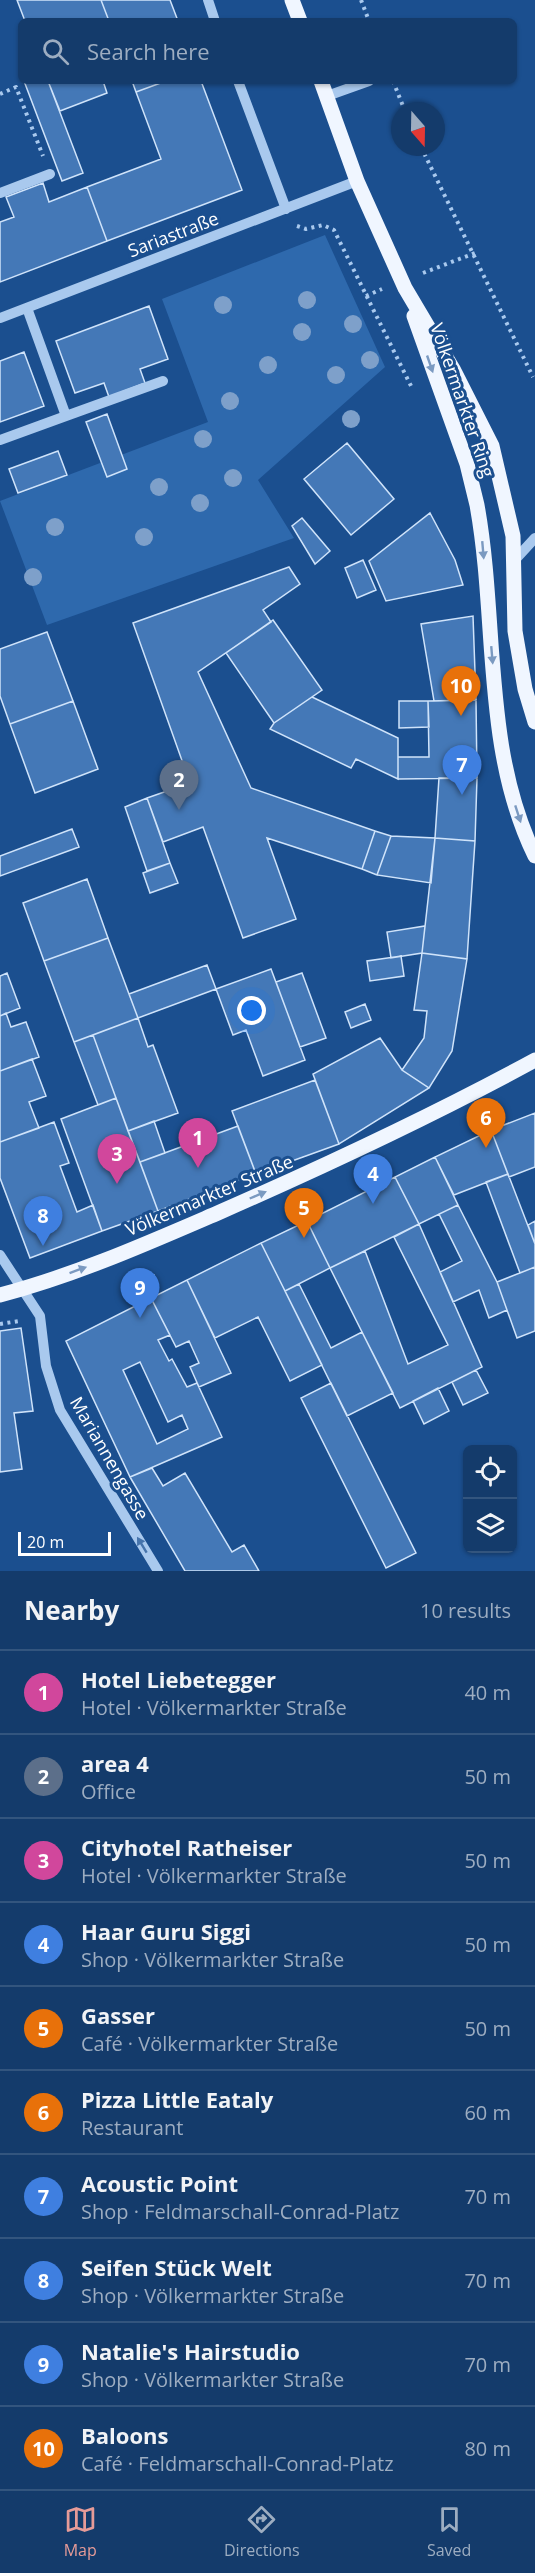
<!DOCTYPE html>
<meta charset="utf-8">
<style>
:root{--surface:#143b6b;--page:#1d4271;--text:#f1f3f6;--muted:#9dadc1;--line:#33557e;--accent:#e69b98}
body{margin:0;font-family:"Open Sans",sans-serif;background:var(--page);color:var(--text)}
.controls{position:absolute;right:18px;bottom:18px;display:grid;overflow:hidden;border-radius:9px;box-shadow:0 2px 4px #0004}
.controls button{width:54px;height:54px;display:grid;place-items:center;padding:0;border:0;border-bottom:2px solid var(--line);background:var(--surface);color:var(--text);font:30px sans-serif}
.compass{position:absolute;left:391px;top:102px;width:54px;height:54px;border-radius:50%;background:var(--surface);box-shadow:0 2px 4px #0004;rotate:160deg}
.scale{position:absolute;left:18px;bottom:15px;width:93px;box-sizing:border-box;padding-left:6px;border:3px solid #fff;border-top:0;font-size:16px;line-height:21px;white-space:nowrap;color:#fff;-webkit-text-stroke:4px #1b4f8f;paint-order:stroke}
.you{position:absolute;left:252px;top:1011px;width:21px;height:21px;margin:-15px;border:4px solid #fff;border-radius:50%;background:#1a73e8;box-shadow:0 0 0 9px #1a73e833}
.badge{display:grid;place-items:center;width:39px;height:39px;border-radius:50%;background:var(--accent);color:#fff;font-size:20px;font-weight:700}
.pin{position:absolute;translate:-50% -50px;filter:drop-shadow(0 2px 3px #0008)}
.pin::after{content:'';position:absolute;top:32px;width:21px;height:18px;background:inherit;clip-path:polygon(0 0,100% 0,50% 100%)}
.list{margin:0;padding:0;list-style:none}
h2{display:flex;justify-content:space-between;align-items:center;height:78px;margin:0;padding:0 24px;font-size:26px}
h2 small{font-size:20px;font-weight:400;color:var(--muted)}
.list li{display:grid;grid-template-columns:39px 1fr auto;gap:18px;align-items:center;box-sizing:border-box;height:84px;padding:0 24px;border-top:2px solid var(--line)}
.list b{display:block;font-size:22px;white-space:nowrap}
.list p{margin:0;font-size:20px;white-space:nowrap;color:var(--muted)}
.list em{font-size:20px;font-style:normal;color:var(--muted)}
.icon{flex:none;width:33px;height:33px;fill:none;stroke:currentColor;stroke-width:2;stroke-linecap:round;stroke-linejoin:round}
.map{position:relative;flex:none;width:535px;height:1571px;overflow:hidden}
.search{position:absolute;background:var(--surface);box-shadow:0 2px 4px #0004;left:18px;right:18px;top:18px;height:66px;display:flex;align-items:center;gap:15px;box-sizing:border-box;padding:0 21px;border-radius:9px;color:var(--muted);font-size:22px}
.sheet{height:918px;background:var(--surface)}
nav{display:flex;justify-content:space-around;align-items:center;box-sizing:border-box;height:84px;border-top:2px solid var(--line);background:var(--surface);font-size:16px;color:var(--muted)}
nav a{display:grid;justify-items:center;gap:3px}
nav .on{color:var(--accent)}
.map>svg:first-child{display:block}
.green{fill:#2e69ad}
.building{fill:#4478b7;stroke:#cfe3fa;stroke-width:1.5;fill-rule:evenodd}
.lines{fill:none;stroke-linecap:round;stroke-linejoin:round}
.path{stroke:#a9c9ee;stroke-width:4;stroke-dasharray:3 4.5;stroke-linecap:butt}
.minor{stroke:#a9c9ee;stroke-width:10}
.major{stroke:#f0f6ff;stroke-width:15}
.tree{fill:#7ea0ca}
.oneway{fill:#7b9ac1}
.oneway2{fill:#4674ac}
.labels{text-anchor:middle;dominant-baseline:central;stroke-width:6;stroke-linejoin:round;paint-order:stroke}
.street-label{font-size:18px;fill:#fff;stroke:#1b4f8f}
</style>
<div class="map">
<svg width="535" height="1571" viewBox="0 0 535 1571">
<rect width="100%" height="100%" fill="#1b4f8f"/>
<path class="green" d="M325,235L385,367L258,480L294,538L47,625L0,501L208,422L162,299Z"/>
<path class="building" d="M17,0H101L109,21H25Z
M101,0H170L178,21H109Z
M24,81H48L83,173L62,181Z
M48,81H103L107,93L60,111Z
M132,81H166L136,92Z
M166,81H201L242,190L107,241L87,187L161,159L136,92Z
M43,183L49,202L87,187L107,241L0,282V222L14,217L6,197Z
M149,306L168,359L140,369L145,383L109,397L104,383L75,393L56,341Z
M24,352L44,406L0,422V361Z
M107,414L127,469L107,477L86,422Z
M347,443L394,499L351,535L304,479Z
M58,451L67,475L18,493L9,469Z
M430,513L455,560L463,585L386,601L369,561Z
M302,518L330,551L315,564L292,526Z
M363,560L376,590L357,598L345,568Z
M289,567L300,584L263,610L271,622L198,672L251,788L375,831L362,869L267,838L296,919L243,938L203,827L163,842L147,798L190,783L133,623Z
M473,616L476,700L434,701L421,624Z
M273,620L322,690L274,723L226,653Z
M47,632L73,701L10,724L0,696V649Z
M312,697L398,738V779L356,759L351,768L270,729L274,723Z
M476,700L477,778L398,779V757H429L428,701Z
M73,701L98,769L35,793L10,724Z
M399,701H428L429,727L399,728Z
M439,778H477L475,841L435,838Z
M147,798L170,863L147,871L125,807Z
M72,829L79,847L0,876V856Z
M375,831L391,836L377,875L362,869Z
M391,836L435,838L431,883L377,875Z
M435,838L475,841L467,959L422,953Z
M170,863L178,883L150,893L143,873Z
M87,879L108,938L44,961L23,903Z
M425,926L422,953L391,958L387,932Z
M108,938L138,1018L74,1042L44,961Z
M422,953L467,959L452,1051L429,1088L402,1070L424,1038L427,1011L414,1010Z
M401,956L404,976L370,981L367,961Z
M207,965L216,989L138,1018L129,994Z
M271,969L305,1060L263,1076L246,1030L233,1035L216,989Z
M7,973L20,1008L0,1016V976Z
M302,973L326,1038L300,1047L276,982Z
M365,1004L371,1020L351,1028L345,1012Z
M6,1013L11,1027L26,1022L39,1057L0,1071V1016Z
M138,1018L148,1047L153,1045L178,1113L128,1131L93,1035Z
M93,1035L116,1098L98,1105L74,1042Z
M380,1038L402,1070L429,1088L339,1144L313,1074Z
M32,1059L46,1096L29,1102L39,1128L0,1142V1071Z
M315,1080L339,1144L256,1174L232,1111Z
M116,1098L158,1211L102,1231L61,1119Z
M535,1113V1167L509,1177L491,1130Z
M154,1121L165,1153L140,1162L128,1131Z
M54,1122L69,1163L60,1166L77,1212L93,1205L102,1231L30,1258L0,1178V1142Z
M238,1126L256,1174L158,1211L140,1162Z
M491,1130L508,1174L454,1195L435,1157Z
M435,1157L458,1205L419,1224L395,1177Z
M508,1174L535,1244V1267L520,1273L486,1182Z
M395,1177L419,1224L330,1268L307,1221Z
M458,1205L497,1282L507,1310L489,1318L479,1290L453,1302L440,1272L462,1261L439,1214Z
M307,1221L330,1268L285,1291L261,1243Z
M535,1221V1244L528,1225Z
M419,1224L482,1367L400,1408L330,1268L365,1251L408,1364L448,1345L394,1237Z
M261,1243L322,1365L290,1381L258,1317L215,1338L187,1280Z
M535,1267V1331L517,1338L497,1282Z
M154,1275L156,1282L133,1290L131,1283Z
M187,1280L231,1373L199,1387L190,1367L199,1363L189,1341L176,1347L151,1298Z
M299,1284L331,1348L362,1332L393,1393L347,1416L285,1291Z
M151,1298L170,1335L158,1340L169,1361L172,1359L187,1387L197,1383L222,1437L130,1477L66,1341ZM140,1362L168,1422L182,1415L188,1429L157,1444L123,1370Z
M21,1328L33,1411L14,1413L22,1469L0,1472V1331Z
M476,1370L488,1393L463,1405L452,1382Z
M331,1383L416,1553L386,1568L301,1398Z
M438,1388L449,1411L424,1424L413,1401Z
M152,1468L163,1486L185,1473L232,1552L244,1545L259,1571H185L130,1477Z"/>
<g class="lines">
<path class="path" d="M361,0L369,21
M393,81L405,111
M0,94L16,87L43,156
M421,147L533,377
M297,226L306,229L323,225L334,230L413,390
M423,273L475,253
M366,296L382,289
M0,1324L19,1321"/>
<path class="minor" d="M208,0L215,21
M238,81L286,209
M327,96L369,81
M0,193L50,174
M27,308L66,416L163,381
M0,318L357,181
M0,440L66,416
M512,563L535,538
M0,1255L40,1316L46,1366L60,1410L158,1571"/>
<path class="major" d="M292,0L300,21
M321,81L357,181L405,288L453,369L492,446L513,536L515,631L525,689L535,722
M414,316L467,464L477,505C498,621 482,748 535,856
M0,1295C76,1275 148,1243 220,1212C327,1165 432,1116 535,1060"/>
</g>
<g class="tree">
<circle cx="307" cy="300" r="9"/>
<circle cx="223" cy="305" r="9"/>
<circle cx="353" cy="324" r="9"/>
<circle cx="302" cy="332" r="9"/>
<circle cx="370" cy="360" r="9"/>
<circle cx="268" cy="365" r="9"/>
<circle cx="336" cy="375" r="9"/>
<circle cx="230" cy="401" r="9"/>
<circle cx="351" cy="419" r="9"/>
<circle cx="203" cy="439" r="9"/>
<circle cx="233" cy="478" r="9"/>
<circle cx="159" cy="487" r="9"/>
<circle cx="200" cy="503" r="9"/>
<circle cx="55" cy="527" r="9"/>
<circle cx="144" cy="537" r="9"/>
<circle cx="33" cy="577" r="9"/>
</g>
<defs><path id="oneway-solid" d="M-6-.8H1V-3.2L6.5 0L1 3.2V.8H-6Z" transform="scale(1.5)"/></defs>
<g class="oneway">
<use href="#oneway-solid" transform="translate(430 364) rotate(71)"/>
<use href="#oneway-solid" transform="translate(483 550) rotate(85)"/>
<use href="#oneway-solid" transform="translate(492 655) rotate(85)"/>
<use href="#oneway-solid" transform="translate(518 814) rotate(72)"/>
<use href="#oneway-solid" transform="translate(258 1195) rotate(-23)"/>
<use href="#oneway-solid" transform="translate(78 1270) rotate(-20)"/>
</g>
<use class="oneway2" href="#oneway-solid" transform="translate(142 1545) rotate(-121)"/>
<g class="labels">
<g class="street-label">
<text transform="translate(173 234) rotate(-21)">Sariastraße</text>
<text transform="translate(463 400) rotate(71)">Völkermarkter Ring</text>
<text transform="translate(209 1195) rotate(-23)">Völkermarkter Straße</text>
<text transform="translate(110 1458) rotate(60)">Mariannengasse</text>
</g>
</g>
</svg>
<div class="controls">
<button><svg class="icon" aria-label="locate" viewBox="0 0 24 24"><circle cx="12" cy="12" r="6"/><path d="M12 2v4M12 18v4M2 12h4M18 12h4"/></svg></button>
<button><svg class="icon" aria-label="layers" viewBox="0 0 24 24"><path d="M12 4l9 5-9 5-9-5zM3 14l9 5 9-5"/></svg></button>
</div>
<svg class="compass" viewBox="-18 -18 36 36"><path d="M0-13l5 13h-10z" fill="#e53935"/><path d="M0 13l5-13h-10z" fill="#9dadc1"/></svg>
<div class="scale">20 m</div>
<div class="you"></div>
<div class="pin badge" style="left:198px;top:1168px;background:#d1479c">1</div>
<div class="pin badge" style="left:179px;top:810px;background:#5c6f8a">2</div>
<div class="pin badge" style="left:117px;top:1184px;background:#d1479c">3</div>
<div class="pin badge" style="left:373px;top:1204px;background:#3f7fe0">4</div>
<div class="pin badge" style="left:304px;top:1238px;background:#e8710a">5</div>
<div class="pin badge" style="left:486px;top:1148px;background:#e8710a">6</div>
<div class="pin badge" style="left:462px;top:795px;background:#3f7fe0">7</div>
<div class="pin badge" style="left:43px;top:1246px;background:#3f7fe0">8</div>
<div class="pin badge" style="left:140px;top:1318px;background:#3f7fe0">9</div>
<div class="pin badge" style="left:461px;top:716px;background:#e8710a">10</div>
<div class="search"><svg class="icon" aria-label="search" viewBox="0 0 24 24"><circle cx="10" cy="10" r="6"/><path d="M15 15l6 6"/></svg>Search here</div>
</div>
<section class="sheet">
<h2>Nearby<small>10 results</small></h2>
<ul class="list">
<li><span class="badge" style="background:#d1479c">1</span><div><b>Hotel Liebetegger</b><p>Hotel · Völkermarkter Straße</p></div><em>40 m</em></li>
<li><span class="badge" style="background:#5c6f8a">2</span><div><b>area 4</b><p>Office</p></div><em>50 m</em></li>
<li><span class="badge" style="background:#d1479c">3</span><div><b>Cityhotel Ratheiser</b><p>Hotel · Völkermarkter Straße</p></div><em>50 m</em></li>
<li><span class="badge" style="background:#3f7fe0">4</span><div><b>Haar Guru Siggi</b><p>Shop · Völkermarkter Straße</p></div><em>50 m</em></li>
<li><span class="badge" style="background:#e8710a">5</span><div><b>Gasser</b><p>Café · Völkermarkter Straße</p></div><em>50 m</em></li>
<li><span class="badge" style="background:#e8710a">6</span><div><b>Pizza Little Eataly</b><p>Restaurant</p></div><em>60 m</em></li>
<li><span class="badge" style="background:#3f7fe0">7</span><div><b>Acoustic Point</b><p>Shop · Feldmarschall-Conrad-Platz</p></div><em>70 m</em></li>
<li><span class="badge" style="background:#3f7fe0">8</span><div><b>Seifen Stück Welt</b><p>Shop · Völkermarkter Straße</p></div><em>70 m</em></li>
<li><span class="badge" style="background:#3f7fe0">9</span><div><b>Natalie's Hairstudio</b><p>Shop · Völkermarkter Straße</p></div><em>70 m</em></li>
<li><span class="badge" style="background:#e8710a">10</span><div><b>Baloons</b><p>Café · Feldmarschall-Conrad-Platz</p></div><em>80 m</em></li>
</ul>
</section>
<nav>
<a class="on"><svg class="icon" aria-label="map" viewBox="0 0 24 24"><path d="M3 6l6-2 6 2 6-2v14l-6 2-6-2-6 2zM9 4v14M15 6v14"/></svg>Map</a>
<a><svg class="icon" aria-label="directions" viewBox="0 0 24 24"><path d="M12 3l9 9-9 9-9-9zM9 14v-3h6M13 9l2 2-2 2"/></svg>Directions</a>
<a><svg class="icon" aria-label="saved" viewBox="0 0 24 24"><path d="M7 4h10v16l-5-4-5 4z"/></svg>Saved</a>
</nav>
